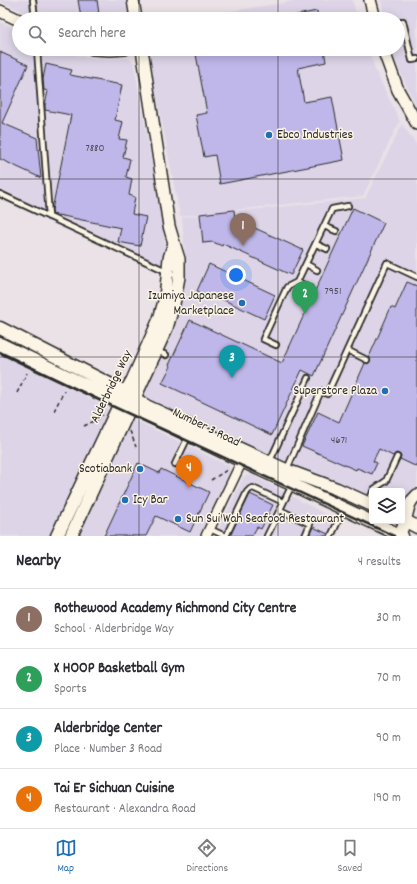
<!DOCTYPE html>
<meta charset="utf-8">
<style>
:root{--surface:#fff;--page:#f2f2f3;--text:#2b2b33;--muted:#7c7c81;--line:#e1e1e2;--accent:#1f6fb2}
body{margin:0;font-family:Dekko,sans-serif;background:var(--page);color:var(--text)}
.controls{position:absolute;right:12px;bottom:12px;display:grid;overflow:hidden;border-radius:4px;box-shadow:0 2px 10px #0003}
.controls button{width:36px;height:36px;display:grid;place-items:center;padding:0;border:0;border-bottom:1px solid var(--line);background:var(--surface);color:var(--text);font:20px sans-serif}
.you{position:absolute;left:236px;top:275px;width:14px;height:14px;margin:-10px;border:3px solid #fff;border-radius:50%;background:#1a73e8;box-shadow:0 0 0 6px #1a73e833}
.badge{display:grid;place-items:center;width:26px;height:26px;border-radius:50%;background:var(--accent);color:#fff;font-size:13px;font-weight:700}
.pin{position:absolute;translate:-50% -33px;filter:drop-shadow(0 1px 2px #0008)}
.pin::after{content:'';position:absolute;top:21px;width:14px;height:12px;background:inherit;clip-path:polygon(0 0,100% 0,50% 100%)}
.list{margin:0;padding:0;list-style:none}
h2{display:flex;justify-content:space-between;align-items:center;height:52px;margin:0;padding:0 16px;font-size:17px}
h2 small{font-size:13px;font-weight:400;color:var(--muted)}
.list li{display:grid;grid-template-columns:26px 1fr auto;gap:12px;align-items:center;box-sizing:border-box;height:60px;padding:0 16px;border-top:1px solid var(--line)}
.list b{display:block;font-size:15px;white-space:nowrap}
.list p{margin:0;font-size:13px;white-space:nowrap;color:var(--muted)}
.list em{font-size:13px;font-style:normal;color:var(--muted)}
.icon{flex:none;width:22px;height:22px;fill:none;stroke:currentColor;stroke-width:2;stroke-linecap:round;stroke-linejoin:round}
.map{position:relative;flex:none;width:417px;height:536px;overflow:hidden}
.search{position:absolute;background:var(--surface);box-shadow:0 2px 10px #0003;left:12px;right:12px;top:12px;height:44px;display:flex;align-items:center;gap:10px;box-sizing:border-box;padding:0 14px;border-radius:22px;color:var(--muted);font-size:15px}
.sheet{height:292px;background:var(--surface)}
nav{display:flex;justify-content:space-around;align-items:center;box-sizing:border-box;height:56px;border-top:1px solid var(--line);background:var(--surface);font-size:11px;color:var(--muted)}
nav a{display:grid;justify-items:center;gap:2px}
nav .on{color:var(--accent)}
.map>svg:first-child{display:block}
.built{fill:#ddd5e7}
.building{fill:#bfb7e9;stroke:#2b2b2b}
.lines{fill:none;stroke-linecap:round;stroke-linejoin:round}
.service-casing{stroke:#2b2b2b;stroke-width:8}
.minor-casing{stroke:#2b2b2b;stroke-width:12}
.tertiary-casing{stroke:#2b2b2b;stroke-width:14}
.secondary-casing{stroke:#2b2b2b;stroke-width:15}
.path{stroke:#2b2b2b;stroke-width:1.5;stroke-dasharray:4 3;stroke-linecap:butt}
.service{stroke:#fcf5e5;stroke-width:4.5}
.minor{stroke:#fcf5e5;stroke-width:9}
.tertiary{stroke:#fcf5e5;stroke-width:11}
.secondary{stroke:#fcf5e5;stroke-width:12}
.rail{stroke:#2b2b2b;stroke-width:2.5}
.grid{fill:none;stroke:#2b2b2b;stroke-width:1;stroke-opacity:0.55}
.poi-dot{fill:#1f6fb2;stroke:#fcf5e5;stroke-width:1.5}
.labels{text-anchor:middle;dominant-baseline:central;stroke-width:3;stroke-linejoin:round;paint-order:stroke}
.number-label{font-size:11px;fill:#504e5a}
.poi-label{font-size:13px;fill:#2b2b2b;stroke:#fcf5e5;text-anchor:start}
.street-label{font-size:13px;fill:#2b2b2b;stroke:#fcf5e5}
</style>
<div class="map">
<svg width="417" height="536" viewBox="0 0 417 536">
<rect width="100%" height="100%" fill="#eae2e6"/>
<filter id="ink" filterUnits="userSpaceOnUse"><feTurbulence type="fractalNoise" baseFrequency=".025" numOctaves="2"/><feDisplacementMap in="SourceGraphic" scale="8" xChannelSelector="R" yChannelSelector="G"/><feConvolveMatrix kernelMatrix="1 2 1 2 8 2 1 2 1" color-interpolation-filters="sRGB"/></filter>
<g filter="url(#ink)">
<path class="built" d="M0,0H125L129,19H38L0,1Z
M301,0H352L358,19H182Z
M381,0H417V108L392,55L391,49H398V19H385Z
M0,22L19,31V49H58L76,55L87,58L101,59L127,58L130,59L133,62L134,65L163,224L165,245V271L0,194Z
M148,49H368L376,72L400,121L363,196L180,216Z
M402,124L417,145V490L405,506L402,508V491H372V498L300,472L147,400L145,394L147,386L172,331L182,292L185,257L182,217L365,198Z
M0,351L53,380L105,406L109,411V413L51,536H0Z
M134,421L139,422L229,466L230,471L199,536H76L129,425Z
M252,475L342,523L337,536H215L244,476Z"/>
<path class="building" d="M78,0H97L99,14L81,17Z
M317,11L318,19H292V16Z
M195,49H324L326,62L298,68L304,102L332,97L344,160L220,184L215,155L204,157L196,115L207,113Z
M0,52L28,65L2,123L37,138L41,178L0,159Z
M46,64L72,70L70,75L122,85L115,120L123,122L119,139L127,140L123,157L130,159L126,177L132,179L129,195L135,197L132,214L146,217L140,246L118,242L121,228L53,214L52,210L71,115L45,110V105L48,91L44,90L43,79Z
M353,208L384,223L314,376L302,370L272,435L162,383L171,366L169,365L190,320L282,363Z
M234,210L235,219L303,250L291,275L223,244L222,246L213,242L203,243L200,214Z
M209,264L275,295L264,319L211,294L209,297L197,291Z
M407,282L417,286V467L400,459L401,456L399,454L396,453L393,456L379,449L373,461L377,463L372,474L357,468L356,470L302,446L318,412L339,422L365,363H369L370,361V358L369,357L391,307L395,309Z
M138,463L159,473L161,469L209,492L190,532L156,516L146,536H104Z
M250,494L273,505L261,529L257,527L252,536H230Z
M313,527L328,534L327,536H309Z"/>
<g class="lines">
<defs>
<path id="service" d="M33,0L35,19
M403,21L412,60L417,59
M37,49L49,217
M0,194L179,277
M324,226L336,231
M316,244L327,249
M306,264L317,270
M297,282L309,287
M276,345L263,339L287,287L297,282L332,209L348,206
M347,350L367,360
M157,351L166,355
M270,461L308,378
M175,464L188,437
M287,469L321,391L327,394L387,263L417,277
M373,491L374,489L386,481L397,457
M368,503L372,494
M280,510L310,524L305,536
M210,529L225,536
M226,536L247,492L250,489L253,488L283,502
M267,536L292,485
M331,536L344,509"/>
<path id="minor" d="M206,536L242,461"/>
<path id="tertiary" d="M133,0L136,19
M370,0L375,19
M0,11L19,20
M93,49L110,50L125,49
M383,49L398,90L417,124
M125,392L132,380L159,319L165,298L169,258L174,243
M135,398L167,328L174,304L179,277V259L174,243L169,226L142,49
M399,536C401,531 404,526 405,521C409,509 407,504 417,495"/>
<path id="secondary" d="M0,328L125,392L146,406L286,470L337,489L372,505
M0,344L242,461L402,536
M402,519L417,527
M57,536L124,395
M71,536L133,401"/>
</defs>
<use href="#service" class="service-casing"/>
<use href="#minor" class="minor-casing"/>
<use href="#tertiary" class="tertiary-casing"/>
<use href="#secondary" class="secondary-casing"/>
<path class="path" d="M17,393L27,373
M54,411L64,391
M84,426L98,419L103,415
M130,431L136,447
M211,480L227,470"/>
<use href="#service" class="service"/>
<use href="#minor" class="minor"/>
<use href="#tertiary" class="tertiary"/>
<use href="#secondary" class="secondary"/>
<path class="rail" d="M0,353L99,400L394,536"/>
</g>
</g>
<path class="grid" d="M139,0V19M278,0V19M139,49V536M278,49V536M0,179H417M0,357H417"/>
<g class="poi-dot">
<circle cx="269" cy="135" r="4"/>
<circle cx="242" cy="303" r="4"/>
<circle cx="385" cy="391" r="4"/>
<circle cx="140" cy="469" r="4"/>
<circle cx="125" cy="500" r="4"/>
<circle cx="178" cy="519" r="4"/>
</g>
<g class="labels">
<g class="number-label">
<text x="95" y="149">7880</text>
<text x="333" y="292">7951</text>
<text x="339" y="441">4671</text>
</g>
<g class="poi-label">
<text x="277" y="135">Ebco Industries</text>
<text x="234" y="296" text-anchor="end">Izumiya Japanese<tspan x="234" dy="15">Marketplace</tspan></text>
<text x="377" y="391" text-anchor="end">Superstore Plaza</text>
<text x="132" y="469" text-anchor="end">Scotiabank</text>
<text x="133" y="500">Icy Bar</text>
<text x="186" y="519">Sun Sui Wah Seafood Restaurant</text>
</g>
<g class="street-label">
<text transform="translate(112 387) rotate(-64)">Alderbridge Way</text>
<text transform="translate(206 428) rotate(26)">Number 3 Road</text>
</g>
</g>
</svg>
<div class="controls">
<button><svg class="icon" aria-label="layers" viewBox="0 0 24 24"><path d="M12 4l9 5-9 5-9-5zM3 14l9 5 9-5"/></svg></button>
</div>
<div class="you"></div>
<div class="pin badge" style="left:243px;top:246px;background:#8d6e63">1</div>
<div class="pin badge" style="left:305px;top:314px;background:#2e9e5b">2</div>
<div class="pin badge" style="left:232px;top:378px;background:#0f9aa8">3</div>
<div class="pin badge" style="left:189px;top:488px;background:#e8710a">4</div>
<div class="search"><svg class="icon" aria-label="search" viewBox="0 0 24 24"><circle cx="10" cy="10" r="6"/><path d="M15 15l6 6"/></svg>Search here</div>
</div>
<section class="sheet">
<h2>Nearby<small>4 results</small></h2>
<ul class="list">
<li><span class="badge" style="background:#8d6e63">1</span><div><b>Rothewood Academy Richmond City Centre</b><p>School · Alderbridge Way</p></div><em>30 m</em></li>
<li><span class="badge" style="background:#2e9e5b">2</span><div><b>X HOOP Basketball Gym</b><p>Sports</p></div><em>70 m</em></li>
<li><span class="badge" style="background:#0f9aa8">3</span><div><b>Alderbridge Center</b><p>Place · Number 3 Road</p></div><em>90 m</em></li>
<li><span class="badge" style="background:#e8710a">4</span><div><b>Tai Er Sichuan Cuisine</b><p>Restaurant · Alexandra Road</p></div><em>190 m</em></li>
</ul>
</section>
<nav>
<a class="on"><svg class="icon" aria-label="map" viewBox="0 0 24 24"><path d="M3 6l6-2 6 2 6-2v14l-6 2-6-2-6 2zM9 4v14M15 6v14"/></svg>Map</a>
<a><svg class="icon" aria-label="directions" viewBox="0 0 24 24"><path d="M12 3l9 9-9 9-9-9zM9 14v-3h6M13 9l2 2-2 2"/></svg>Directions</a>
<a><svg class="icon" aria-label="saved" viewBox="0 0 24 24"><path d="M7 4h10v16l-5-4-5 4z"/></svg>Saved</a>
</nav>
